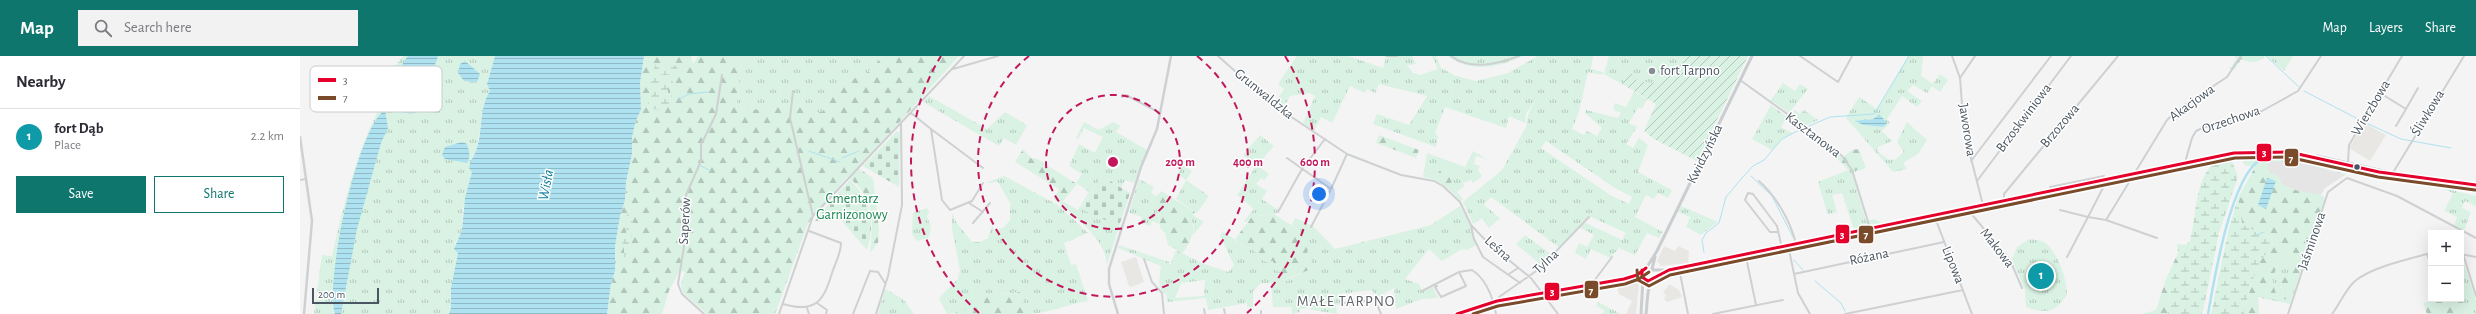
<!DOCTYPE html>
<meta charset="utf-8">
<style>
:root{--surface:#fff;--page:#f2f2f3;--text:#2b2b33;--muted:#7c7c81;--line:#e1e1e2;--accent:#0f766e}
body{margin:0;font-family:"Alegreya Sans",sans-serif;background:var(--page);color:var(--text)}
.controls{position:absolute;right:12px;bottom:12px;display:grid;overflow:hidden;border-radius:0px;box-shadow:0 4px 16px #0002}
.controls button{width:36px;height:36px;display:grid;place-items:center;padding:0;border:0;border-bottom:1px solid var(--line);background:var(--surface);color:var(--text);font:20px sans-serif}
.scale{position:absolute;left:12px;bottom:10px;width:67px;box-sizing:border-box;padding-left:4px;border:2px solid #4a5661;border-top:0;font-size:11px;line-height:14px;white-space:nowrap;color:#4a5661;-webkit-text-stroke:3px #fff;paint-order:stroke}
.you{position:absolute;left:1019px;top:138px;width:14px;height:14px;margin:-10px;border:3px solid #fff;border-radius:50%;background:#1a73e8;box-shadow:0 0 0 6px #1a73e833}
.badge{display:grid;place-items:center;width:26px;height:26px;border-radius:50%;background:var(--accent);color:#fff;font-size:13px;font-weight:700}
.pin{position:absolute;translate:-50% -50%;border:2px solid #fff;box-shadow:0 1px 4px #0006}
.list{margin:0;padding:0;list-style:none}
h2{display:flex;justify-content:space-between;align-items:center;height:52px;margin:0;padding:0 16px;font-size:17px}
h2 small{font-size:13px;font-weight:400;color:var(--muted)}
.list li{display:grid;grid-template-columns:26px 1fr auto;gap:12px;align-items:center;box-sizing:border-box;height:56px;padding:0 16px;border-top:1px solid var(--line)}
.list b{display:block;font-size:15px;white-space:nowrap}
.list p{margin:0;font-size:13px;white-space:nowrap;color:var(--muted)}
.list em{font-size:13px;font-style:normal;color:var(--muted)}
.actions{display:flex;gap:8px;padding:12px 16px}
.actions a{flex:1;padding:9px 0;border:1px solid var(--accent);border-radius:0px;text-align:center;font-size:14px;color:var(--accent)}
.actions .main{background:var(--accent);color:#fff}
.icon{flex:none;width:22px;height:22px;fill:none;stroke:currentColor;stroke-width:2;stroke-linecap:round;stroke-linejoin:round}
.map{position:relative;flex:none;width:2176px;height:258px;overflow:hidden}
header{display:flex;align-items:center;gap:24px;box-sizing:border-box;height:56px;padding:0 20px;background:var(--accent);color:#fff}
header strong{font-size:19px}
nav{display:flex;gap:22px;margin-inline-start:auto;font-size:14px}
.search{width:280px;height:36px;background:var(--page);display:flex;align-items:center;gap:10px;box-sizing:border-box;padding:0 14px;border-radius:0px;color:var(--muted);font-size:15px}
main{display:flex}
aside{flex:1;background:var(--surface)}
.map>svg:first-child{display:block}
.commercial{fill:#e8e7e3}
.education{fill:#e6e5e6}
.grass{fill:url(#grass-tufts);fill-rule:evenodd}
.forest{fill:url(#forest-firs)}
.wetland{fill:url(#wetland-marsh)}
.cemetery{fill:url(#cemetery-stones)}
.garden{fill:url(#garden-furrows)}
.water{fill:url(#water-rules)}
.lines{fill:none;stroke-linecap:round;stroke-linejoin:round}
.stream{stroke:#aee2f0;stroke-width:1}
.canal{stroke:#aee2f0;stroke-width:2.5}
.street{stroke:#ced0d2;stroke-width:2}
.secondary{stroke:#ced0d4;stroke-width:2.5}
.primary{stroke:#caced1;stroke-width:3}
.bus-1-casing{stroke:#fff;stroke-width:6}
.bus-2-casing{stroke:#fff;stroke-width:6}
.bus-1{stroke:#e4002b;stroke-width:3}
.bus-2{stroke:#7a4b2a;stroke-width:3}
.ring{fill:none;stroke:#c2185b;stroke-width:2;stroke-dasharray:7 5}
.poi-dot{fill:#868d94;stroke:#fff;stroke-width:1.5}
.bus-dot{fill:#4a5661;stroke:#fff;stroke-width:1.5}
.labels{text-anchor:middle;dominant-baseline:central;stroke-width:3;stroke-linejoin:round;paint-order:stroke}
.poi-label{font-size:14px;fill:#4a5661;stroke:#fff;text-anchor:start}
.street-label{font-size:14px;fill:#4a5661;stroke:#fff}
.park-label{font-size:14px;fill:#17864f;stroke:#fff}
.water-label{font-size:15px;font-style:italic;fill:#0c7c9b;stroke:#fff}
.neighbourhood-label{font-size:15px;letter-spacing:1px;fill:#5f6368;stroke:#fff}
.key{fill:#fff;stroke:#c9ccd0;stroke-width:1}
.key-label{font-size:11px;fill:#4a5661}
.centre{fill:#c2185b;stroke:#fff;stroke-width:2}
.ring-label{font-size:12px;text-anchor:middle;font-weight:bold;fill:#c2185b;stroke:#fff;stroke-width:3;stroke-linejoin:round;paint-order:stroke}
.line-badge{stroke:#fff;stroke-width:1.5}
.badge-label{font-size:11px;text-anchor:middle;font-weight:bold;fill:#fff}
</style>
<header>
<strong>Map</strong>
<div class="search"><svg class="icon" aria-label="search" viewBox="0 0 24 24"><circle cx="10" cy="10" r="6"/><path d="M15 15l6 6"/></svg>Search here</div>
<nav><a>Map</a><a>Layers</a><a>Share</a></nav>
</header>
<main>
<aside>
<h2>Nearby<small></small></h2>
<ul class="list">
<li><span class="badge" style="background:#0f9aa8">1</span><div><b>fort Dąb</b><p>Place</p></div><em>2.2 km</em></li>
</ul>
<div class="actions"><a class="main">Save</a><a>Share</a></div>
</aside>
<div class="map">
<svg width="2176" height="258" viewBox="0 0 2176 258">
<defs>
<pattern id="grass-tufts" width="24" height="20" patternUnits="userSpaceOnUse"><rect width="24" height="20" fill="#d9f2e3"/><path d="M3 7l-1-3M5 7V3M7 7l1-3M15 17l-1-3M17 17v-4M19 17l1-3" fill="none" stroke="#b2c7bb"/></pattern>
<pattern id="forest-firs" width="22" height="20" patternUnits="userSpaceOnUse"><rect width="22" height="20" fill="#d9f2e3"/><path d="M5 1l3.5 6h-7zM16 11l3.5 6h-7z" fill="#b2c7bb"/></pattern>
<pattern id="wetland-marsh" width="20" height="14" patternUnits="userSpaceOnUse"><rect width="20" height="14" fill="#d9f2e3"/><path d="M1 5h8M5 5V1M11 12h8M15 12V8" fill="none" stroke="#b2c7bb"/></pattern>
<pattern id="cemetery-stones" width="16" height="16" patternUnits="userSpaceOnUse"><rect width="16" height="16" fill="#d9f2e3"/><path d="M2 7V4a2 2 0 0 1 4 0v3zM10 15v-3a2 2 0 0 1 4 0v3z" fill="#b2c7bb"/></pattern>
<pattern id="garden-furrows" width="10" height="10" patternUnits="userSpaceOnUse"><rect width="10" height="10" fill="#d9f2e3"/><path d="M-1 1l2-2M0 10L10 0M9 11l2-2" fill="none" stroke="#b2c7bb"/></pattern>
<pattern id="water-rules" width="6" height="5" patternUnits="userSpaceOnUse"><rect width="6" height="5" fill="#aee2f0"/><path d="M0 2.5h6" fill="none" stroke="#90bac6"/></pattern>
</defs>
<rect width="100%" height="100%" fill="#f4f4f4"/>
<path class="commercial" d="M2064,67L2086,79L2070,105L2049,92Z
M1364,190L1375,195L1378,190L1389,195L1388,207L1361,210L1357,205Z
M836,201L844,226L831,231L829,230L821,206Z
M1332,224L1339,227L1336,258H1326L1332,245L1319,238L1316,227Z
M1369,228L1379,234L1382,241L1367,246L1364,243L1366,239L1363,237Z"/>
<path class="education" d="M1968,104L2005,107L2045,119L2025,132L2021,139H2016L1995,134L1981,128L1980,123L1968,114Z"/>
<path class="grass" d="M103,0H195L187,28L190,35L184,47L177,93L172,101V116L163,153L162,174L155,188L158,197L151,232V252L149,258H14L22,199L32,200C44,146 57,94 83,45C71,23 92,17 103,0Z
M442,0H583L568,16L534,32L523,55C512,60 501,48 489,50L487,47L469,53L436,54Z
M997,0H1048L1083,12L1086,1L1082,0H1112L1116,8L1107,9L1113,17L1120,19L1138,13L1132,0H1136L1141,12L1156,20L1176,25L1208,17L1238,0H1293L1291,13L1303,16L1302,19L1288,16C1283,36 1281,55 1272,73L1284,79L1287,75L1297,80L1302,72L1285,57L1286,54L1318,62L1321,57L1313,53L1315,47L1326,51L1334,36L1347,43L1342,53L1338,51L1329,67L1337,71L1326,88L1333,92L1339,82L1348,89L1338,116L1372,134L1368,142L1358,137L1354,143L1346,139L1335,161L1363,176L1359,182L1347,177L1335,199L1319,192L1310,202L1291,193L1286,203L1275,197L1279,187L1287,191L1294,179L1279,171L1260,192L1191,141L1184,149L1200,162L1189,172L1182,162L1173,168L1163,146L1202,114L1226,71L1228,59L1234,46L1226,58L1225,67L1209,60L1206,72L1145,51L1135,77L1138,80L1136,91L1073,68L1077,58L1109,69L1127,40L1079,28L1075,37L1067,33L1065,37L1050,30L1032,67L1021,61L1014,75L1003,67L1015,40L1009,37L990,40L982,54L974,48L984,33L978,28ZM1246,85L1315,132L1332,141L1329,148L1310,139L1241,92ZM1289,160L1326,177L1322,184L1284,166Z
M1148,0H1223C1198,12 1171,17 1148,0Z
M1309,0H1386C1373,19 1358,34 1334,23L1329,12L1322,28L1304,18Z
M1608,0H1623L1621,20L1633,28L1640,18L1648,24L1640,36L1632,30L1627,37L1613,29L1607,35L1622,45L1617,51L1602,40L1587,63L1590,67L1582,75L1592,85L1578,91L1577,95L1589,104L1596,103L1604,96L1597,86L1607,66L1627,84L1618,98L1603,107L1607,113L1593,116L1546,62L1559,41L1577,53ZM1577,59L1583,71L1564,69L1562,67L1555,66L1573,63Z
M1967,0H1993L1984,15Z
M1483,27L1495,35L1500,28L1508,33L1489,57L1471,44Z
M629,40L687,73L705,56L727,69L716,89L704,82L699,90L623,46Z
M1471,49L1487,61L1481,71L1492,77L1482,83L1472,94L1452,83Z
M1495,54L1500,58L1504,54L1518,64L1505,70L1490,60Z
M784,66L799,74L813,66L820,70L816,76L847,94L834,127L825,124L821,131L802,120L781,152L819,170L807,209C805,186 787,172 771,157V150L778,154L789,136L776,127L782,118L769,110L779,88L795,97L803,81L784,72L778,83L776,82Z
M960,79L974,90L957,109L969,118L964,124L961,122L956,128L967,135L962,143L978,154L976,158C968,156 952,161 946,166L944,165L954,153L937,139L956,110L943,99Z
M1173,95L1187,103L1176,100L1174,108L1180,110L1178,114L1182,120L1173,127L1171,124L1163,127L1164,130L1157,136L1163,143L1161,145L1148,132L1151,129L1143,111L1133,123L1123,121L1127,97L1165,111Z
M1564,107L1566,112L1552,117L1566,165L1574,163L1584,168L1554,174L1542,137L1532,139L1537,156L1528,159L1518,126L1548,114H1557Z
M883,109L892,115L886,124L909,140L897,157L876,143L886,124L878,118Z
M704,120L758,149L788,177L764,187L771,209L776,208L788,245C767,248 748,258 726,258L720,236L702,238L665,255L647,258L639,242L658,223L660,214L652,173V157L656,166L672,186H680L688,182L692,170L695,174L703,172L710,164V147L698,126L685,127Z
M839,123L854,131L851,136L854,139L851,145L857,153L860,168L852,165L850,170L840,166L842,161L829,157Z
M2139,131L2176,140V150L2165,145L2162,152L2171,156L2164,175L2154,170L2157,161L2144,155L2153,137Z
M1160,150L1171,169L1176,189L1167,194L1162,193L1142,205L1129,193L1105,223L1119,228L1122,236L1133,231L1138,242L1122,243L1096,253L1094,232L1076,242L1072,234L1039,238L1041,248L1036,249L1037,258H1040L1011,254L1010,252L1000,253V256L992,258L991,251H973L971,227H961L953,235V251H947V247L908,254L906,242L867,246L866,238L863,237L859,229H861L859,227L861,210L818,192L819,189L869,206L870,210L876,194L904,208L928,216L934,209L920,180L923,175L946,192L950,191L966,206L973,205L989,225V223L1014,212L1007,198L1009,182L992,169L995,162L1013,170L1035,193L1131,169ZM905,224L904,240L875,242L881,227Z
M1381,150L1418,166L1401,179L1386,171L1390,161L1378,156Z
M627,152L629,156L627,160C630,169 633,172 628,182L617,185L612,178L613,157Z
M893,159L904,166L893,179L894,170L891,164Z
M1225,179L1252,199L1241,209L1216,188Z
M1729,183C1734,184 1740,184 1744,186C1758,195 1767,224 1767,239C1755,257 1746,258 1726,251L1725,234L1712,203L1717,191Z
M1991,193L1994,198L1989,216L1980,221L1983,243L1991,244L1990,248L1966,243V240L1977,242L1972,223L1980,203L1988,199Z
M2161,199L2176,244V258H2167L2161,240Z
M585,233L603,243L614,258H578Z
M1298,246L1321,258H1303L1304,254L1296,250Z"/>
<path class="forest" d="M344,0H391L393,8L398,0H442L436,54L469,53L487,47L489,50C501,48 512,60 523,55L534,32L568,16L583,0H659L558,112L573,122L579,174L578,187L570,197C573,166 576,140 547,121L508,167L475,258H407L383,237L381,228L385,216L380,214L369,235L362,258H307L311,227L315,215V190L320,160L325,144L326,126L332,98V81L336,64L341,54L340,27Z
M1934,0H1965C1958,8 1950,7 1941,3L1935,13H1930L1936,3Z
M1079,79L1119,94L1116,102L1076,87Z
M1525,87L1542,102L1552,94L1559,93L1564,107L1557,114H1548L1524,89Z
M723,93L732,103L735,102L743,106L749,113L748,110L777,128L763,145L771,150V157L754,143L759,133L715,106Z
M1976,98L1997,100L2028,114L2046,118L2045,119L2005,107L1968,105V114L1980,123L1981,128L1995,134L2021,139L2025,142L1991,244L1983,243L1982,231L1979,227L1980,221L1989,216L1994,198L1991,193L1988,199L1980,203L1972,223L1977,242L1966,240V243L1958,241L1959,258H1944C1944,252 1957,209 1961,204C1968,194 1969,199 1973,184L1942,168L1938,142L1955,111L1944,109L1943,99Z
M1143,111L1153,115L1151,129L1148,132L1133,123Z
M861,135L895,156L891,164C897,176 889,187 883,197L868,189L865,177L860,172C861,163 858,152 851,145L854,139L857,140Z
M972,157L1010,181L1007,198L1014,212L989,222V225H982V217L974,213L973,205L966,206L950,191L946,192L935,183L951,162Z
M1878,197L1883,207L1869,225L1870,253L1867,258H1842L1856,254L1866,223Z
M720,236L726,258H653L663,253L666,254L676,242Z
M2161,240L2167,258H2127L2123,247L2136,243H2161Z"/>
<path class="wetland" d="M356,7L378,10L371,32L372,42L366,54L350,53L347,49L352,39L347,28L356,21H369L367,27L369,45C370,42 371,22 371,19H352Z
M1931,102L1938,121L1919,177L1903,255L1901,258H1867L1870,253L1869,225L1883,207L1878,197L1877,188L1886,189L1890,185C1898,159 1893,103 1931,102Z
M1938,142L1942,168L1973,184C1969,199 1968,194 1961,204C1957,209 1944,252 1944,258H1911L1928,176Z
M327,158L333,161C334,172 330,194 324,202V191L321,184L326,178Z"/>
<path class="cemetery" d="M597,75L600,77L599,131L563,110Z
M802,120L830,137L819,170L781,153Z
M550,124C570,143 576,166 567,194L541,164L515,165L536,139L540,141L538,137Z"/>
<path class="garden" d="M1386,0H1448L1397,105L1354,83L1344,75L1356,48L1322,28L1329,12L1335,23C1358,34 1373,19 1386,0Z"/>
<path class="water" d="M108,0H138C135,12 127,23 124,34C121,41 124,50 118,55C105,64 76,45 81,30C83,23 92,20 97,15C101,11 104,5 108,0Z
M195,0H344L340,27L341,54L336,64L332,81V98L326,126L325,144L320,160L315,190V215L311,227L307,258H149L151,252V232L158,197L154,193L162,174L165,142L172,116L169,112C170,104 175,99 177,92C183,73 179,52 190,35L187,28Z
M165,5L180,18L177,26L164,25L158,17L160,8Z
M85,54L88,72L81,87L57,173L41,258H35C24,227 58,70 85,54Z
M1579,58L1587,67L1583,71L1564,69L1554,65L1573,63Z
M162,86L167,88C169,95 171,100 167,107L145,103L142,99L145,91Z
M1967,122L1976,125L1966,153L1958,149Z"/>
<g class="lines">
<path class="stream" d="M1966,0L1999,31
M2004,35L2060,64
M379,43L389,38L408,36
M2064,66L2101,83L2151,92
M1507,71L1530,61L1574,58L1609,0
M509,95L540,106
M542,102L559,95
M401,110L409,114
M1451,120L1472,140L1493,181
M1954,180L1964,176
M1404,196L1402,184L1406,177L1419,167L1426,141L1442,122L1453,110L1464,104L1482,83L1503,72
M1494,204L1503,214
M1515,225L1541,247L1545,255"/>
<path class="canal" d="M1908,258C1914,226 1932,107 1967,101C1995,97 2018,112 2045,115C2053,116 2061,115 2069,117C2080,119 2090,123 2101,125C2127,128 2151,127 2176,136"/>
<path class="street" d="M918,0L972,48L1047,98L1101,119L1134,125L1143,130L1160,146L1171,169L1189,188L1231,222L1258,258
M1087,0H1097
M1151,0C1171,15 1197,8 1219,0
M1500,0L1538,26L1552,0
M1652,0L1660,22L1664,75L1683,149
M653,13L698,0
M1660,22L1675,0
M1440,24L1525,85L1542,100L1552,114L1570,172
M2080,37L2106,53L2096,70
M822,41L826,39L860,57
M2106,53L2118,32
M611,57L631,73L642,144L650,154L672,145L683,127
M631,73L683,112
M987,102L1031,133L1011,171
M1886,103L1892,82L1896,75L1905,71L1937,64L1962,55L1998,35L2021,0
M1671,105L1751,0
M2048,106L2049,89L2102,0
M2094,115L2164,0
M0,124L6,123
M1459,125C1476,140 1489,163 1495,184
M1677,125L1771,0
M1750,131L1804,120
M1031,133L1047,98
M1704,141V138L1818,0
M669,147L683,156
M1760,154L1788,161L1806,126
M1669,155L1710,204L1722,232
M978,156L1002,113L1025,83
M1634,159L1672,258
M513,160L664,0
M1806,164L1867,64L1877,54L1927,21L1941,0
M673,167L690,147
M1171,170L1174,183L1183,201L1220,227
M1478,176H1470L1445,144L1448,137L1453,138L1477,170L1481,188
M1488,189L1498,237L1510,258
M2127,198L2131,209
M2161,198L2176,201
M2163,198L2176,240
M1446,201L1456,249
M1767,201L1788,161L1806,164L1857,182
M844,203L852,226L862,237L864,258
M1379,212L1388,258
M1209,218L1218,212
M1494,218L1644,186
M1294,229V225L1312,201
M1137,230L1135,231L1141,241L1166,230L1159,216
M1122,235L1159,216L1172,214C1186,223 1193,242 1196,258
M2142,243L2143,245
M1199,244V241L1239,213L1289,161
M517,247L527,254L526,258
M1044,247L1075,244L1081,258
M483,248C517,258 524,244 533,214C536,206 541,196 541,187L509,175
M507,252L509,258
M904,253L905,258
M924,253L925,258
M961,255V258
M404,258L382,238L378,228L386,178V139L401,105V89L416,58L422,19
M479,258L513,160L490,62L493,35
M553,258L570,215L578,216L585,227
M576,258L588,220L602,149L601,67
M1413,258L1483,244
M1545,258L1663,234
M1988,258L2028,136L2047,122L2097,140L2176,182
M2032,258C2040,248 2045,234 2055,225C2072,211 2109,203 2131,197"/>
<path class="secondary" d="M0,81L12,165L4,258
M1331,222L1342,221
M818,258L809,228V213L841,111L857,73L871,0
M1157,258C1171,253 1184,247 1198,244C1223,239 1329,229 1342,215"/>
<path class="primary" d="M2017,100L2088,116
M1352,213L1355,201
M1353,214H1364
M1351,224L1344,223L1341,216L1347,211L1357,195L1452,0
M1341,258L1343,222
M1346,258C1349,234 1344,223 1369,214L1925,98L1989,96L2079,116L2176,129"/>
<defs>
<path id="bus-1" d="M1342,214V221L1348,225L1369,214L1934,97L1989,96L2079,116L2176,129
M1157,258L1197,245L1324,223L1337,219L1346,212"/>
<path id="bus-2" d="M1337,214L1338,224L1349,230L1370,219L1935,102L1988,101L2078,121L2175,134
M1173,258L1198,250L1325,228L1339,223L1349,216"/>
</defs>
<use href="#bus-1" class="bus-1-casing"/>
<use href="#bus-2" class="bus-2-casing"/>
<use href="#bus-1" class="bus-1"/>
<use href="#bus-2" class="bus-2"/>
</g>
<g class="ring">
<circle cx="813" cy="106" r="67"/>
<path d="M897 0A135 135 0 1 1 729 0"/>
<path d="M679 257A202 202 0 0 1 641 0M985 0A202 202 0 0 1 947 257"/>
</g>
<circle class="poi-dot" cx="1352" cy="15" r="4"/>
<circle class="bus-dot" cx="2057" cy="111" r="3.5"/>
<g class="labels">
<g class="poi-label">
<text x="1360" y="15">fort Tarpno</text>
</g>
<g class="street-label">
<text transform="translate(964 38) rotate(39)">Grunwaldzka</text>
<text transform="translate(1892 47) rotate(-36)">Akacjowa</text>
<text transform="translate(2071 52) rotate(-59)">Wierzbowa</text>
<text transform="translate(2128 57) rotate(-59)">Śliwkowa</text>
<text transform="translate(1724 62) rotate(-53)">Brzoskwiniowa</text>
<text transform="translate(1931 64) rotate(-19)">Orzechowa</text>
<text transform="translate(1760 70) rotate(-50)">Brzozowa</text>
<text transform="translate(1667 74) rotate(81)">Jaworowa</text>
<text transform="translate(1513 79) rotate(37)">Kasztanowa</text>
<text transform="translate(1405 98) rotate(-64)">Kwidzyńska</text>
<text transform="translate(385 165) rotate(-87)">Saperów</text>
<text transform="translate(2012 185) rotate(-71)">Jaśminowa</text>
<text transform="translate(1697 192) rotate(52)">Makowa</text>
<text transform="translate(1198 193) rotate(42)">Leśna</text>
<text transform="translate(1569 201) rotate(-12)">Różana</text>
<text transform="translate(1246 206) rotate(-43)">Tylna</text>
<text transform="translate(1653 209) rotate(68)">Lipowa</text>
</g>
<g class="park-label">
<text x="552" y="143">Cmentarz<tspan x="552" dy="16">Garnizonowy</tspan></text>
</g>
<g class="water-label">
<text transform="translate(246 129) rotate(-79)">Wisła</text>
</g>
<g class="neighbourhood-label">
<text x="1046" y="245">MAŁE TARPNO</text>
</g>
</g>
<rect x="10" y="10" width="132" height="46" rx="6" class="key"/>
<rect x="18" y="22" width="18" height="4" fill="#e4002b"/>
<rect x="18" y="40" width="18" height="4" fill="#7a4b2a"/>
<g class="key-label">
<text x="43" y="28">3</text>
<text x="43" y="46">7</text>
</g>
<circle cx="813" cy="106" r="6" class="centre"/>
<g class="ring-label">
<text x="880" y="110">200 m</text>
<text x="948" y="110">400 m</text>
<text x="1015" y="110">600 m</text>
</g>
<g class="line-badge">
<rect x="1956" y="87" width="16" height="19" rx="4" fill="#e4002b"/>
<rect x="1984" y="92" width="15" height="19" rx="4" fill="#7a4b2a"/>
<rect x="1535" y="168" width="15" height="20" rx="4" fill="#e4002b"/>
<rect x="1558" y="169" width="16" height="19" rx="4" fill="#7a4b2a"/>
<rect x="1284" y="224" width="15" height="19" rx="4" fill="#7a4b2a"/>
<rect x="1244" y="226" width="16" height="19" rx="4" fill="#e4002b"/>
</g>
<g class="badge-label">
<text x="1964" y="100">3</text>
<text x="1991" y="106">7</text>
<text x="1542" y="182">3</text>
<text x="1566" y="182">7</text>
<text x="1291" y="238">7</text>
<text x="1252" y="239">3</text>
</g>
</svg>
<div class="controls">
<button>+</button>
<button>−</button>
</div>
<div class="scale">200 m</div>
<div class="you"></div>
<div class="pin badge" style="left:1741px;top:220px;background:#0f9aa8">1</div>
</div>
</main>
